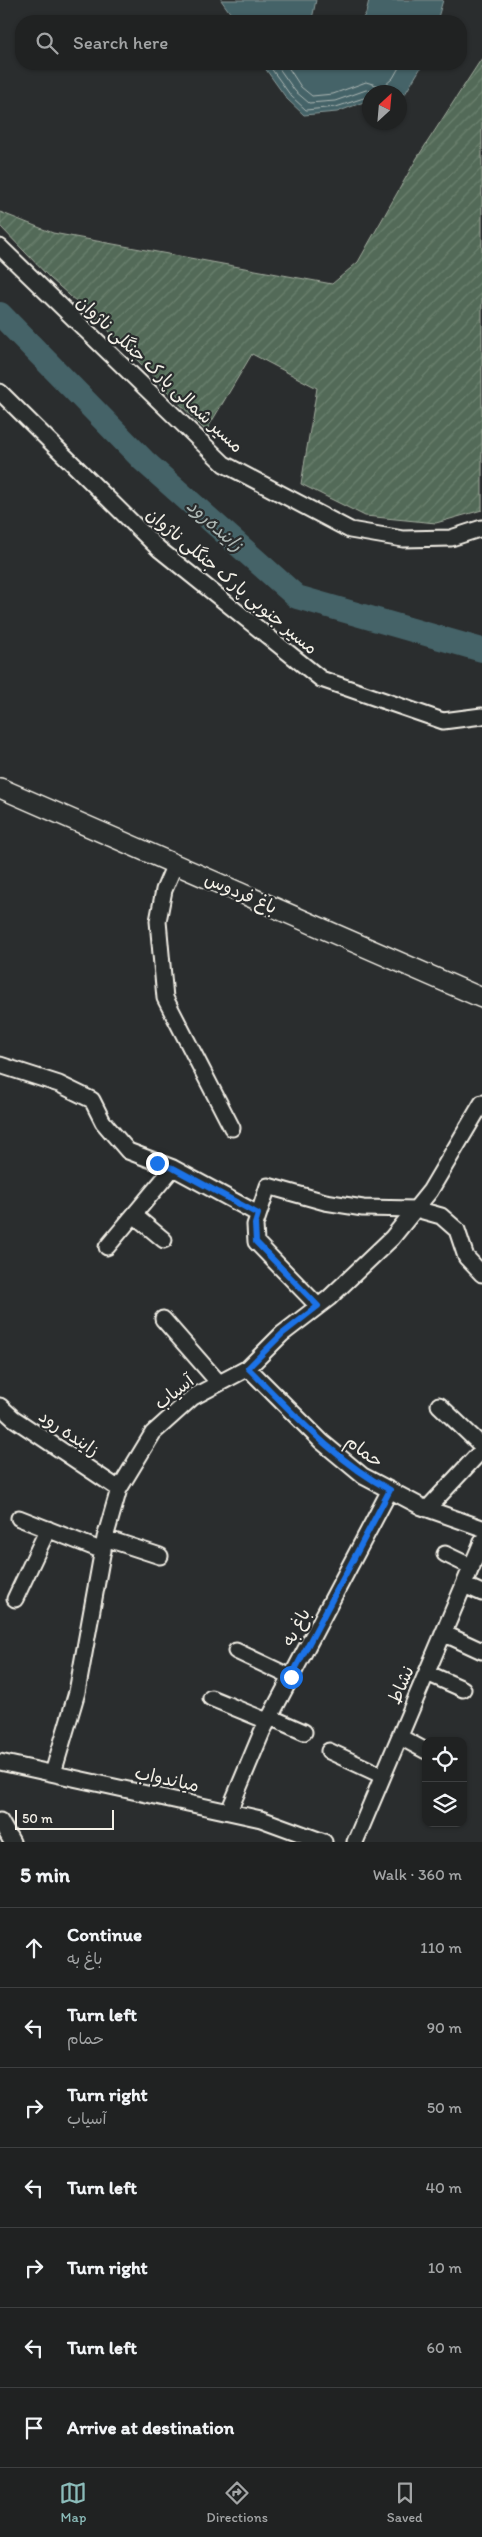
<!DOCTYPE html>
<meta charset="utf-8">
<style>
:root{--surface:#202222;--page:#2d2f2f;--text:#f1f3f6;--muted:#a2a4a5;--line:#3d3f40;--accent:#8bbbb9}
body{margin:0;font-family:Itim,"Playpen Sans Arabic",sans-serif;background:var(--page);color:var(--text)}
.controls{position:absolute;right:15px;bottom:15px;display:grid;overflow:hidden;border-radius:10px;box-shadow:0 1px 4px #0004}
.controls button{width:45px;height:45px;display:grid;place-items:center;padding:0;border:0;border-bottom:1px solid var(--line);background:var(--surface);color:var(--text);font:25px sans-serif}
.compass{position:absolute;left:362px;top:85px;width:45px;height:45px;border-radius:50%;background:var(--surface);box-shadow:0 1px 4px #0004;rotate:26deg}
.scale{position:absolute;left:15px;bottom:12px;width:99px;box-sizing:border-box;padding-left:5px;border:2px solid #f4f1e8;border-top:0;font-size:14px;line-height:18px;white-space:nowrap;color:#f4f1e8;-webkit-text-stroke:4px #2a2d2e;paint-order:stroke}
.stop{position:absolute;width:15px;height:15px;margin:-11px;border:4px solid #1a73e8;border-radius:50%;background:#fff}
.stop.end{background:#1a73e8;border-color:#fff;box-shadow:0 1px 5px #0008}
.list{margin:0;padding:0;list-style:none}
h2{display:flex;justify-content:space-between;align-items:center;height:65px;margin:0;padding:0 20px;font-size:21px}
h2 small{font-size:16px;font-weight:400;color:var(--muted)}
.list li{display:grid;grid-template-columns:32px 1fr auto;gap:15px;align-items:center;box-sizing:border-box;height:80px;padding:0 20px;border-top:1px solid var(--line)}
.list b{display:block;font-size:19px;white-space:nowrap}
.list p{margin:0;font-size:16px;white-space:nowrap;color:var(--muted)}
.list em{font-size:16px;font-style:normal;color:var(--muted)}
.icon{flex:none;width:28px;height:28px;fill:none;stroke:currentColor;stroke-width:2;stroke-linecap:round;stroke-linejoin:round}
.map{position:relative;flex:none;width:482px;height:1842px;overflow:hidden}
.search{position:absolute;background:var(--surface);box-shadow:0 1px 4px #0004;left:15px;right:15px;top:15px;height:55px;display:flex;align-items:center;gap:12px;box-sizing:border-box;padding:0 18px;border-radius:20px;color:var(--muted);font-size:19px}
.sheet{height:625px;background:var(--surface)}
nav{display:flex;justify-content:space-around;align-items:center;box-sizing:border-box;height:70px;border-top:1px solid var(--line);background:var(--surface);font-size:14px;color:var(--muted)}
nav a{display:grid;justify-items:center;gap:2px}
nav .on{color:var(--accent)}
.map>svg:first-child{display:block}
.garden{fill:url(#garden-furrows);stroke:#a4aea0}
.water{fill:#456368;stroke:#8b9c9b}
.lines{fill:none;stroke-linecap:round;stroke-linejoin:round}
.shore{stroke:#aeb8b5;stroke-width:1}
.river{stroke:#456368;stroke-width:24}
.minor-casing{stroke:#f4f1e8;stroke-width:19}
.tertiary-casing{stroke:#f4f1e8;stroke-width:22}
.minor{stroke:#2a2d2e;stroke-width:15}
.tertiary{stroke:#2a2d2e;stroke-width:19}
.route{stroke:#1a73e8;stroke-width:6}
.labels{text-anchor:middle;dominant-baseline:central;stroke-width:4.5;stroke-linejoin:round;paint-order:stroke}
.street-label{font-size:18px;fill:#f4f1e8;stroke:#2a2d2e}
.water-label{font-size:19px;font-style:italic;fill:#aeb8b5;stroke:#2a2d2e}
</style>
<div class="map">
<svg width="482" height="1842" viewBox="0 0 482 1842">
<defs>
<pattern id="garden-furrows" width="10" height="10" patternUnits="userSpaceOnUse" patternTransform="scale(1.25)"><rect width="10" height="10" fill="#536b58"/><path d="M-1 1l2-2M0 10L10 0M9 11l2-2" fill="none" stroke="#6c8170"/></pattern>
</defs>
<rect width="100%" height="100%" fill="#2a2d2e"/>
<filter id="ink" filterUnits="userSpaceOnUse"><feTurbulence type="fractalNoise" baseFrequency=".02" numOctaves="2"/><feDisplacementMap in="SourceGraphic" scale="10" xChannelSelector="R" yChannelSelector="G"/><feConvolveMatrix kernelMatrix="1 2 1 2 8 2 1 2 1" color-interpolation-filters="sRGB"/></filter>
<g filter="url(#ink)">
<path class="garden" d="M482,58V510L436,523L365,516L301,484L317,388L252,354L206,431L106,328L50,278L0,226V212L53,233L332,284L358,262L417,158Z"/>
<path class="water" d="M221,0H316L312,19L323,21H236Z
M369,0H443L437,21H361L366,13Z
M262,64H423L405,94L370,92L369,100L337,112L304,115L287,99Z"/>
<g class="lines">
<path class="shore" d="M268,64L291,96L306,110L336,107L370,96
M276,64L295,91L309,103L335,101L366,90L376,92
M286,64L301,87L312,96L333,94L366,82L383,87L393,78L401,64"/>
<path class="river" d="M0,314L144,461L297,597L482,650"/>
<defs>
<path id="minor" d="M0,247L224,464L350,530L403,539L451,538L482,528
M0,392L159,549L321,679L443,721L482,716
M175,864L164,890L158,921L165,998L232,1128
M0,1065L59,1084L92,1100L103,1122L128,1151L173,1168L258,1214
M134,1215L164,1240
M107,1247L173,1168
M318,1306L256,1242L255,1225L268,1186L325,1202L363,1208L416,1209L441,1216L457,1230L466,1257L482,1274
M163,1319L219,1383
M248,1368L322,1442L363,1476L422,1507L482,1528
M439,1405L482,1446
M0,1406L13,1418L119,1489
M427,1509L482,1450
M19,1518L103,1551
M105,1538L160,1556
M445,1554L472,1567
M464,1585L482,1593
M15,1599L48,1529
M443,1633L482,1651
M236,1651L291,1677
M427,1673L463,1689
M211,1698L267,1721
M270,1717L304,1732
M400,1737L426,1751
M329,1751L383,1776
M0,1762L261,1819L324,1842
M53,1773L77,1692L105,1538L119,1489L153,1433L193,1397L248,1368L282,1334L329,1298L392,1238L430,1191L482,1103
M229,1811L262,1732L390,1490
M0,1821L12,1842
M355,1842L482,1542"/>
<path id="tertiary" d="M0,788L482,998"/>
</defs>
<use href="#minor" class="minor-casing"/>
<use href="#tertiary" class="tertiary-casing"/>
<use href="#minor" class="minor"/>
<use href="#tertiary" class="tertiary"/>
</g>
</g>
<g class="lines" filter="url(#ink)">
<path class="route" d="M157,1163L173,1168L258,1214L255,1224L256,1242L318,1306L282,1334L248,1368C292,1412 334,1460 390,1490L291,1677"/>
</g>
<g class="labels">
<g class="street-label">
<text transform="translate(160 374) rotate(43)">مسیر شمالی پارک جنگلی ناژوان</text>
<text transform="translate(232 581) rotate(40)">مسیر جنوبی پارک جنگلی ناژوان</text>
<text transform="translate(241 893) rotate(24)">باغ فردوس</text>
<text transform="translate(174 1392) rotate(-38)">آسیاب</text>
<text transform="translate(69 1433) rotate(34)">زاینده رود</text>
<text transform="translate(364 1451) rotate(36)">حمام</text>
<text transform="translate(296 1627) rotate(-62)">باغ به</text>
<text transform="translate(401 1685) rotate(-67)">نشاط</text>
<text transform="translate(167 1779) rotate(12)">میاندواب</text>
</g>
<g class="water-label">
<text transform="translate(215 525) rotate(42)">زاینده‌رود</text>
</g>
</g>
</svg>
<div class="controls">
<button><svg class="icon" aria-label="locate" viewBox="0 0 24 24"><circle cx="12" cy="12" r="6"/><path d="M12 2v4M12 18v4M2 12h4M18 12h4"/></svg></button>
<button><svg class="icon" aria-label="layers" viewBox="0 0 24 24"><path d="M12 4l9 5-9 5-9-5zM3 14l9 5 9-5"/></svg></button>
</div>
<svg class="compass" viewBox="-18 -18 36 36"><path d="M0-13l5 13h-10z" fill="#e53935"/><path d="M0 13l5-13h-10z" fill="#a2a4a5"/></svg>
<div class="scale">50 m</div>
<div class="stop" style="left:291px;top:1677px"></div>
<div class="stop end" style="left:157px;top:1163px"></div>
<div class="search"><svg class="icon" aria-label="search" viewBox="0 0 24 24"><circle cx="10" cy="10" r="6"/><path d="M15 15l6 6"/></svg>Search here</div>
</div>
<section class="sheet">
<h2>5 min<small>Walk · 360 m</small></h2>
<ul class="list">
<li><svg class="icon" aria-label="ahead" viewBox="0 0 24 24"><path d="M12 20V5M6 11l6-6 6 6"/></svg><div><b>Continue</b><p>باغ به</p></div><em>110 m</em></li>
<li><svg class="icon" aria-label="left" viewBox="0 0 24 24"><path d="M17 20v-9H6M10 6l-5 5 5 5"/></svg><div><b>Turn left</b><p>حمام</p></div><em>90 m</em></li>
<li><svg class="icon" aria-label="right" viewBox="0 0 24 24"><path d="M7 20v-9h11M14 6l5 5-5 5"/></svg><div><b>Turn right</b><p>آسیاب</p></div><em>50 m</em></li>
<li><svg class="icon" aria-label="left" viewBox="0 0 24 24"><path d="M17 20v-9H6M10 6l-5 5 5 5"/></svg><div><b>Turn left</b></div><em>40 m</em></li>
<li><svg class="icon" aria-label="right" viewBox="0 0 24 24"><path d="M7 20v-9h11M14 6l5 5-5 5"/></svg><div><b>Turn right</b></div><em>10 m</em></li>
<li><svg class="icon" aria-label="left" viewBox="0 0 24 24"><path d="M17 20v-9H6M10 6l-5 5 5 5"/></svg><div><b>Turn left</b></div><em>60 m</em></li>
<li><svg class="icon" aria-label="arrive" viewBox="0 0 24 24"><path d="M6 21V4h12l-3 4 3 4H6"/></svg><div><b>Arrive at destination</b></div></li>
</ul>
</section>
<nav>
<a class="on"><svg class="icon" aria-label="map" viewBox="0 0 24 24"><path d="M3 6l6-2 6 2 6-2v14l-6 2-6-2-6 2zM9 4v14M15 6v14"/></svg>Map</a>
<a><svg class="icon" aria-label="directions" viewBox="0 0 24 24"><path d="M12 3l9 9-9 9-9-9zM9 14v-3h6M13 9l2 2-2 2"/></svg>Directions</a>
<a><svg class="icon" aria-label="saved" viewBox="0 0 24 24"><path d="M7 4h10v16l-5-4-5 4z"/></svg>Saved</a>
</nav>
